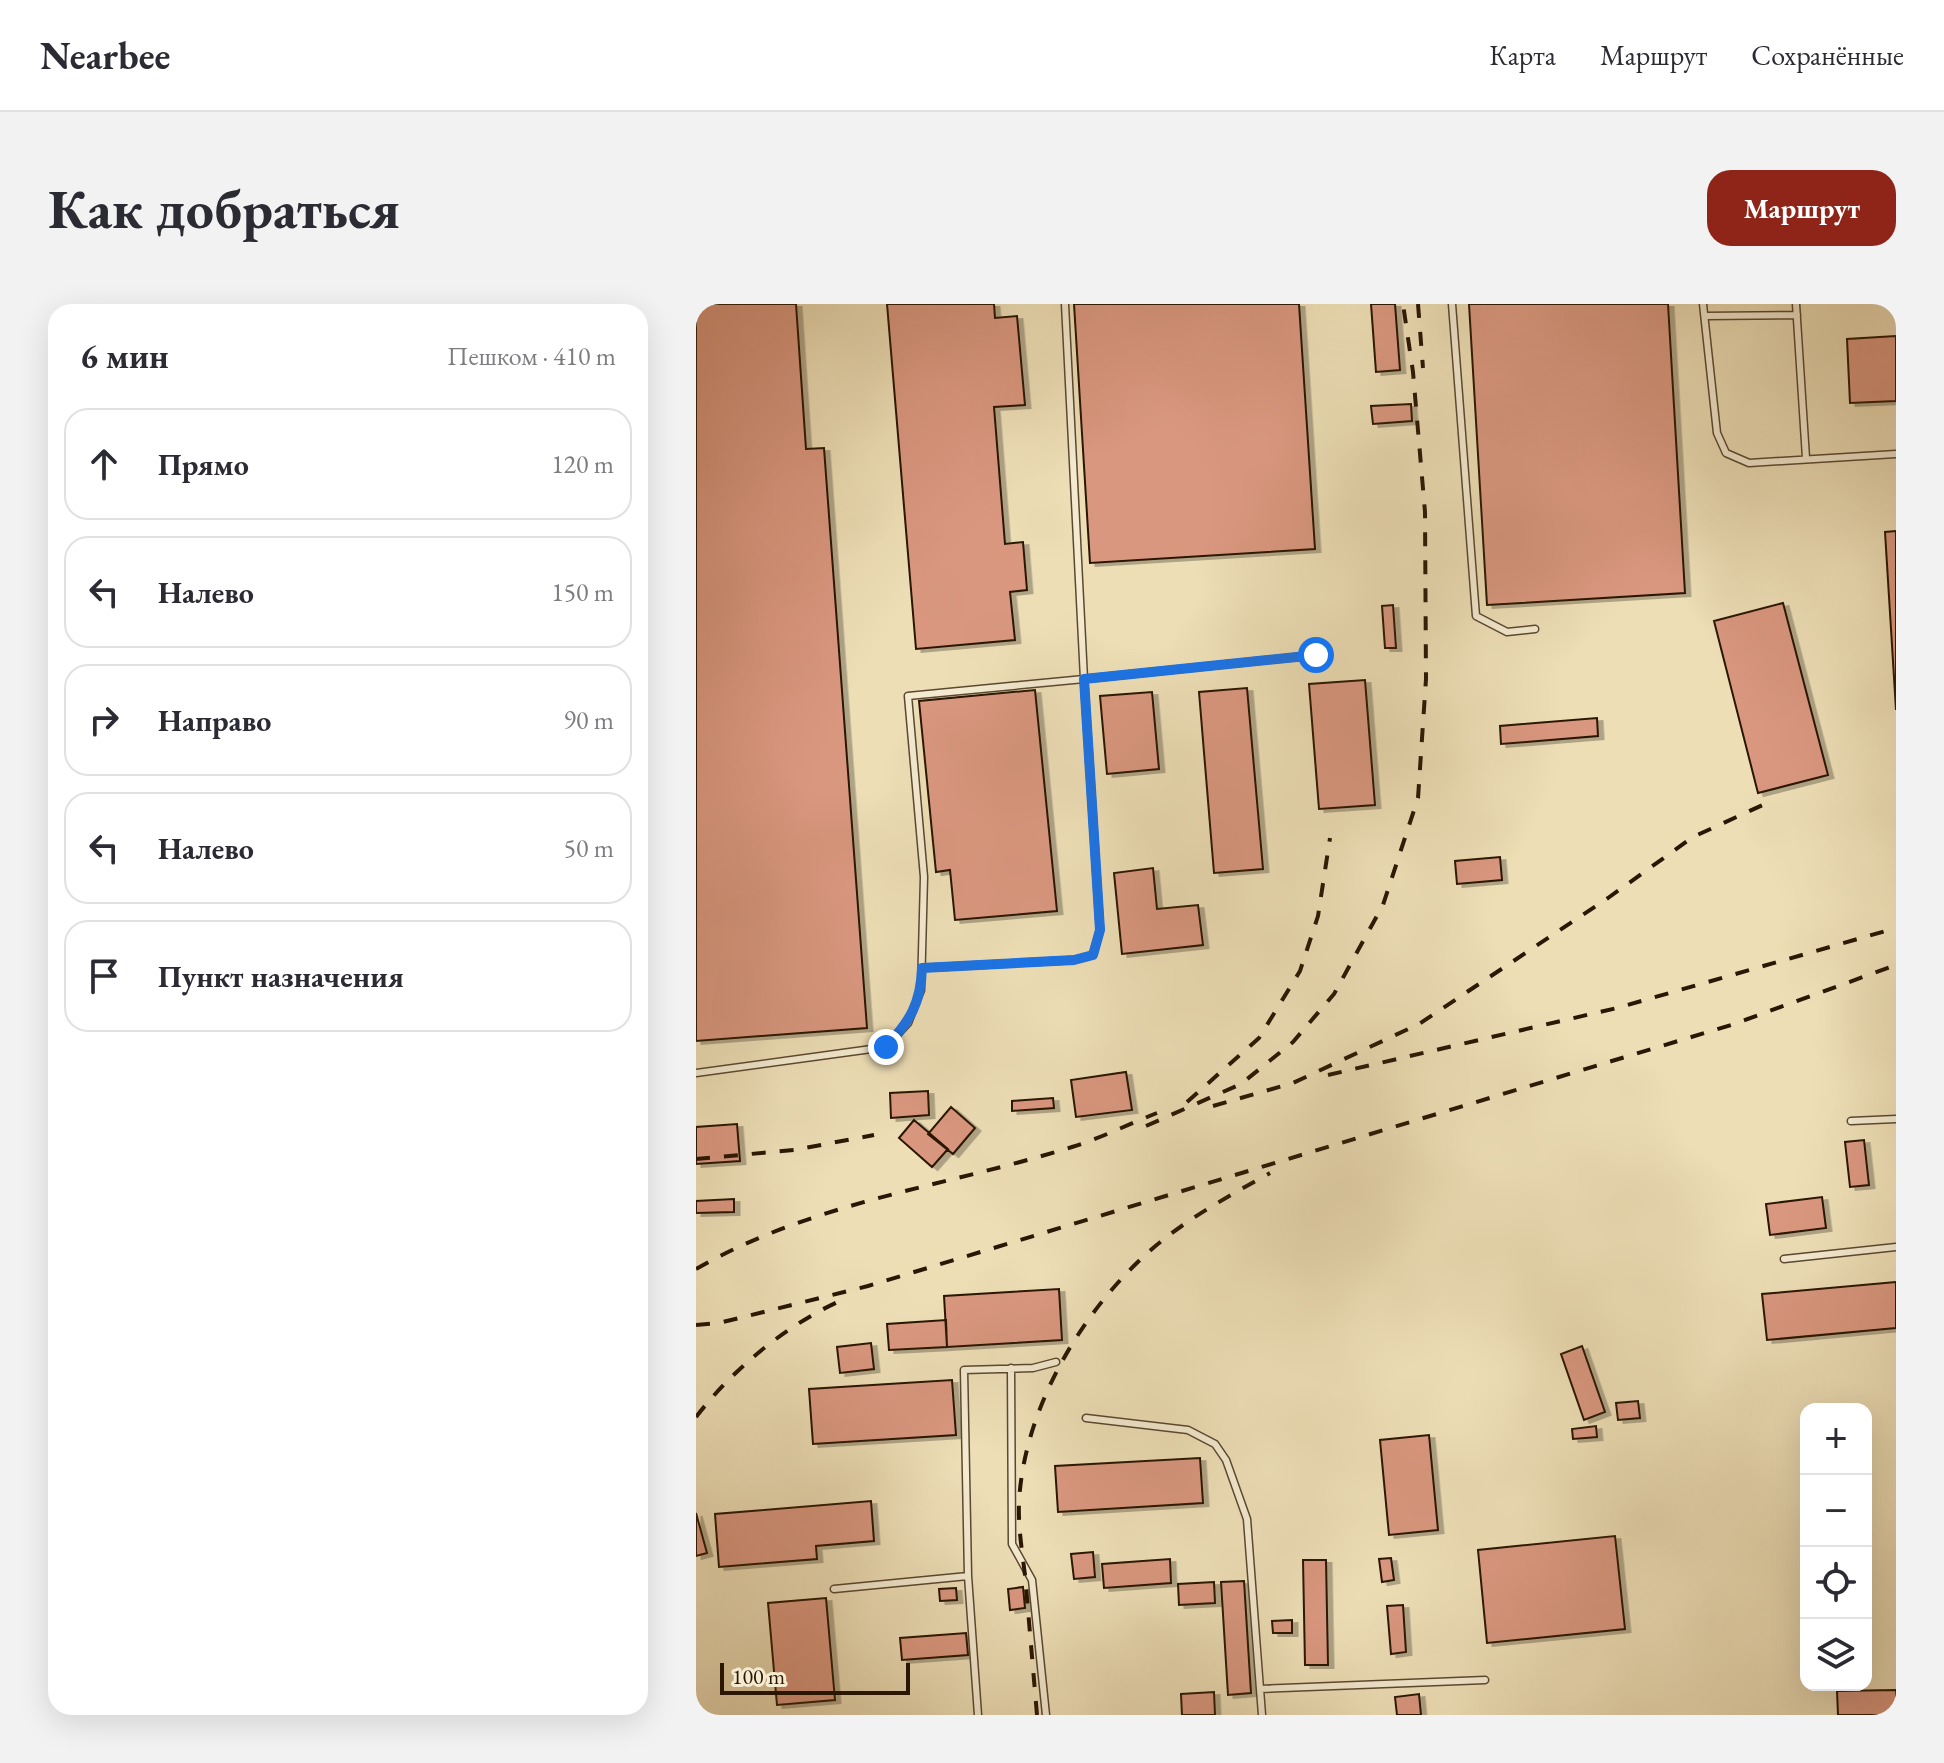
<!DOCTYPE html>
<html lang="ru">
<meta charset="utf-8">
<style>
:root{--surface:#fff;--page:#f2f2f3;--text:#2b2b33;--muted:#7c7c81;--line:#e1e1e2;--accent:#8f2418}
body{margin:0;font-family:"EB Garamond",serif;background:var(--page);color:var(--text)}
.controls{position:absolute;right:24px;bottom:24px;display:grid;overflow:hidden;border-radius:16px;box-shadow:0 8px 32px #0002}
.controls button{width:72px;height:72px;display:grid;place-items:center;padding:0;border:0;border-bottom:2px solid var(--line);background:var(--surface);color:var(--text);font:40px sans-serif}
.scale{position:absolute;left:24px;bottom:20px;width:190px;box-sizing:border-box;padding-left:8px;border:4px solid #2a1603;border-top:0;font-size:22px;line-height:28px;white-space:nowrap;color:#2a1603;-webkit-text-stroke:6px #f3ead0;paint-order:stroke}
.stop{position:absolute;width:24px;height:24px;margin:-18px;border:6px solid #1a73e8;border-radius:50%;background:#fff}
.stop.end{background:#1a73e8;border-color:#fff;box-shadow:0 2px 8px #0008}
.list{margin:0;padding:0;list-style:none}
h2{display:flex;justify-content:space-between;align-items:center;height:104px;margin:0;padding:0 32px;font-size:34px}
h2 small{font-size:26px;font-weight:400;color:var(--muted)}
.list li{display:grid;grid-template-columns:52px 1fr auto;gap:24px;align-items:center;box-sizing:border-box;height:112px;margin:0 16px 16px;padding:0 16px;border:2px solid var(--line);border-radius:24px}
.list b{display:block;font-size:30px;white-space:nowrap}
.list em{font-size:26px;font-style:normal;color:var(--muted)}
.icon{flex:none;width:44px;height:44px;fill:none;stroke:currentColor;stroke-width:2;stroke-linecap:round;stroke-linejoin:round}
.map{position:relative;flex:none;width:1200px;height:1411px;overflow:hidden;border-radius:24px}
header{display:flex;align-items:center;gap:48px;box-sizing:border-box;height:112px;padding:0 40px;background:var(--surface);border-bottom:2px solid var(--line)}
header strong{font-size:38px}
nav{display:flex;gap:44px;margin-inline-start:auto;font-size:28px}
.intro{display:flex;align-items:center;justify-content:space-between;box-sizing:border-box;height:192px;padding:0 48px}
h1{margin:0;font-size:56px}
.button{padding:20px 36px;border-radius:24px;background:var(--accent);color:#fff;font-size:28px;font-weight:700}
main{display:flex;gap:48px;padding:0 48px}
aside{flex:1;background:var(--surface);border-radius:24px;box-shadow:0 8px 32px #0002}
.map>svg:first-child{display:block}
.building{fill:#d9977f;stroke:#2a1603;stroke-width:2;filter:url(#shadow)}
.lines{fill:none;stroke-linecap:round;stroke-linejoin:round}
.service-casing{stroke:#5b4830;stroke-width:9}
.service{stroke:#f3ead0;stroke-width:6}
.rail{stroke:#2a1603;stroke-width:4;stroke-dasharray:14 14;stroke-linecap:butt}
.route{stroke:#1a73e8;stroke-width:10}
</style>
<header>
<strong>Nearbee</strong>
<nav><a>Карта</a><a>Маршрут</a><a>Сохранённые</a></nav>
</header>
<div class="intro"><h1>Как добраться</h1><a class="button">Маршрут</a></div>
<main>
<aside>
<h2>6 мин<small>Пешком · 410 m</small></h2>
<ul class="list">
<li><svg class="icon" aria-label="ahead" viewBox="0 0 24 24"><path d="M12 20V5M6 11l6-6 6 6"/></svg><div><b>Прямо</b></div><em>120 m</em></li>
<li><svg class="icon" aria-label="left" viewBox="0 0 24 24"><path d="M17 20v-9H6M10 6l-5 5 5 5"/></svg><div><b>Налево</b></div><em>150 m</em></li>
<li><svg class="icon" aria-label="right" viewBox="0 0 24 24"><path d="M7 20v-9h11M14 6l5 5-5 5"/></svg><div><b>Направо</b></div><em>90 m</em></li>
<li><svg class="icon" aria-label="left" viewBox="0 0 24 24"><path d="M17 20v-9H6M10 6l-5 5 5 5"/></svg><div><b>Налево</b></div><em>50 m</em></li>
<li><svg class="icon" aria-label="arrive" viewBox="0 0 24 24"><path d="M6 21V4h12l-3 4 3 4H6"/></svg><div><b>Пункт назначения</b></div></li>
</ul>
</aside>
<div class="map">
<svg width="1200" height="1411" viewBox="0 0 1200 1411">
<defs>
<filter id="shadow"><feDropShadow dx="5.5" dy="3" stdDeviation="0" flood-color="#0004"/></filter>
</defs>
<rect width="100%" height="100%" fill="#eddeb6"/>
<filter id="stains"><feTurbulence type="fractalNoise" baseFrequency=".0025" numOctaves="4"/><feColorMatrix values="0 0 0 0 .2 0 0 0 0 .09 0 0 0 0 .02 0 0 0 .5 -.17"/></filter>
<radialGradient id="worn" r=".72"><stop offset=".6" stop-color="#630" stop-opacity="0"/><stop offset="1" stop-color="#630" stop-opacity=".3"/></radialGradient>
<path class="building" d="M0,0H100L110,145L128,144L171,724L0,737Z
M191,0H298L299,14L321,12L329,101L298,103L309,240L327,238L331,286L314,288L319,336L220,345Z
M378,0H603L619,245L394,259Z
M675,0H699L704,66L680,68Z
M773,0H972L989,289L791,301Z
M1200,32V97L1154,99L1151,35Z
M715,100L716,117L677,120L675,102Z
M1200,227V406L1189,228Z
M1087,299L1132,471L1062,489L1018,317Z
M697,301L700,344H689L686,302Z
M669,376L679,501L623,505L613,380Z
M551,384L567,565L518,569L503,388Z
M339,386L361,607L259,616L254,566L240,568L223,397Z
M456,388L463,465L411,470L404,392Z
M901,414L902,432L805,440L804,422Z
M804,553L806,576L761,580L759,557Z
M457,564L461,605L502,601L507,641L426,650L418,569Z
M430,768L436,806L380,813L375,776Z
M232,787L233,811L195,814L194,789Z
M357,794L358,804L316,807V797Z
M255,803L279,824L257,850L232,830Z
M218,816L252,845L236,863L203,834Z
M41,820L44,857L0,860V823Z
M1168,836L1173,881L1154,883L1149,838Z
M1126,893L1130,924L1074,931L1070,900Z
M38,895V908L0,909V897Z
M1200,978V1024L1071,1036L1066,990Z
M363,985L366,1036L251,1043L248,992Z
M250,1016L251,1043L193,1046L191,1020Z
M175,1039L178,1065L144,1069L141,1043Z
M886,1042L909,1108L888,1116L865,1050Z
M256,1076L260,1131L117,1140L113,1085Z
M942,1097L944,1114L922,1116L920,1099Z
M900,1122L901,1133L877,1135L876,1125Z
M733,1131L742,1226L693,1231L684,1136Z
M504,1154L507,1199L362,1208L359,1162Z
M175,1197L178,1237L120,1242L121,1255L23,1263L19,1210Z
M0,1209L11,1249L0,1252Z
M919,1232L929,1325L791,1339L782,1246Z
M397,1248L399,1273L378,1275L375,1250Z
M695,1254L698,1276L686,1278L683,1255Z
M474,1255L475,1279L408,1284L406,1260Z
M607,1256H630L632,1361H609Z
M548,1277L555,1389L532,1391L525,1278Z
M518,1278L519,1299L483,1301L482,1280Z
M327,1283L329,1304L314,1306L312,1285Z
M260,1284L261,1296L244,1297L243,1285Z
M130,1294L139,1396L81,1401L72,1299Z
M707,1301L710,1348L695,1350L691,1302Z
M596,1316V1329H577L576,1317Z
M270,1329L272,1351L206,1356L204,1334Z
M1200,1386V1411H1142L1141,1387Z
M518,1388L519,1411H486L485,1390Z
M723,1390L725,1411H701L699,1393Z"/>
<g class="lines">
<defs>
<path id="service" d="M756,0L780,312L811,328L839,325
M1007,0L1021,129L1030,149L1053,159L1200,150
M1100,0L1110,154
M1010,12L1101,11
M226,664L378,656L397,651L404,626L388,375L620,351
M0,769L190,743L212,719L225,686L228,573L212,392L388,375L369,0
M1155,817L1200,815
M1088,955L1200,943
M315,1064L316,1240L336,1276L350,1411
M390,1114L492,1126L519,1140L530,1156L551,1215L564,1385
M138,1285L272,1272
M282,1411L272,1272L268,1066L337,1064L360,1058
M566,1411L564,1385L789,1376"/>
</defs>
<use href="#service" class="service-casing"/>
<use href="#service" class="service"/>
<path class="rail" d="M722,0L727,64
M632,771L921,704L1200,624
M491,798L563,734L604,667L622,612L634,534
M517,802L597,779L723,720L912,594L997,533L1071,499
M450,822L545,780L597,738L638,690L687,601L722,494L730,375L729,208L717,68L707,0
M0,855L98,846L178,831
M0,965C119,897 248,883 376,843C405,834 433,820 461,809
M0,1021L23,1019L172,982L1035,721L1200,661
M0,1113C37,1065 90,1021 146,996
M341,1411C337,1364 333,1318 329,1271C326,1247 322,1222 323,1198C328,1104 386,1006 456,945C492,914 533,892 574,869"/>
</g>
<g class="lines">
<path class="route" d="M190,743C214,717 225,699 226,664L378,656L397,651L404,626L388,375L620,351"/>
</g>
<rect width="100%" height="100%" filter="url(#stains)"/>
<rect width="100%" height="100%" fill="url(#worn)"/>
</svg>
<div class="controls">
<button>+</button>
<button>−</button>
<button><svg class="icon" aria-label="locate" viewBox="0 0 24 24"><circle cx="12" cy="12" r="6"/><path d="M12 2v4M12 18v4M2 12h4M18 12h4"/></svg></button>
<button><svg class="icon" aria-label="layers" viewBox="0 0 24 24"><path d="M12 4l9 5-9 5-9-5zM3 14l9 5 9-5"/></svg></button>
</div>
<div class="scale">100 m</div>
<div class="stop" style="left:620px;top:351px"></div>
<div class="stop end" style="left:190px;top:743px"></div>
</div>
</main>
